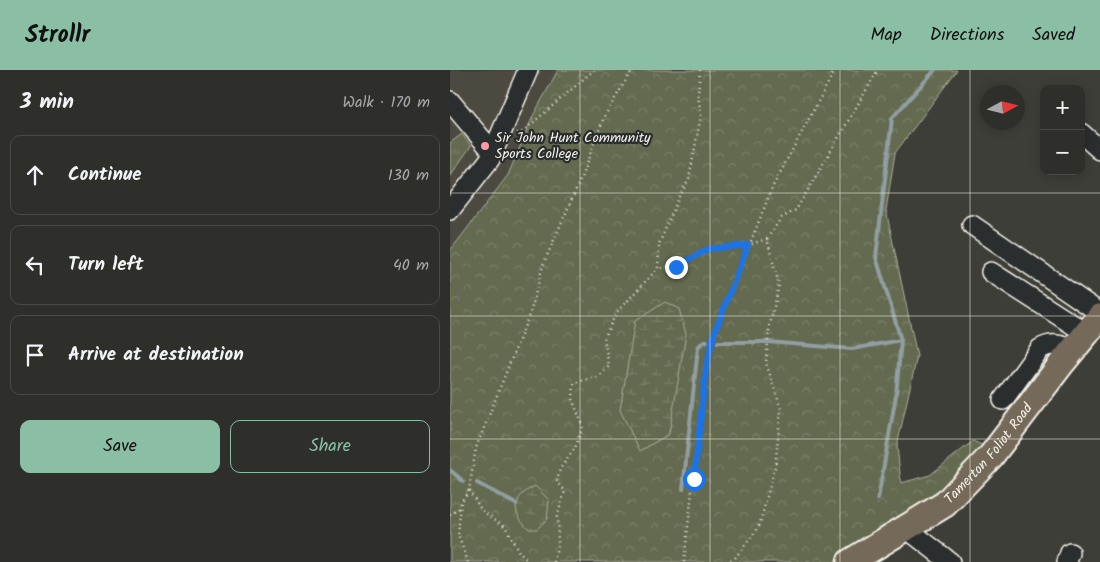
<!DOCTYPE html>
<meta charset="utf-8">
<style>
:root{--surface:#2e2e2b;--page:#363633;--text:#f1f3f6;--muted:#a7a8a9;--line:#494a47;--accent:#8abfa5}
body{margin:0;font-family:Kalam,sans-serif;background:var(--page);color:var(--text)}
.controls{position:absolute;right:15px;top:15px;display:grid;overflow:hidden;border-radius:10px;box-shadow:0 2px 12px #0003}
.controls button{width:45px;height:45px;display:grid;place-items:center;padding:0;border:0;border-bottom:1px solid var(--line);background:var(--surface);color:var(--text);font:25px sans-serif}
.compass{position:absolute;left:530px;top:15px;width:45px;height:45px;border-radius:50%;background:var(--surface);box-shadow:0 2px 12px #0003;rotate:83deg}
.stop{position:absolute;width:15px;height:15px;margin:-11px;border:4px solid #1a73e8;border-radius:50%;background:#fff}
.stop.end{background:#1a73e8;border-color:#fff;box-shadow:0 1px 5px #0008}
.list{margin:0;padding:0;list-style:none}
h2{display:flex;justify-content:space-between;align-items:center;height:65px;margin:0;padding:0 20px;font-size:21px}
h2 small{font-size:16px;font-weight:400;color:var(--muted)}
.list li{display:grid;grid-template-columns:32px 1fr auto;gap:15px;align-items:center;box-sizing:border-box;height:80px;margin:0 10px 10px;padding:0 10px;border:1px solid var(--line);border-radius:10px}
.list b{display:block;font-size:19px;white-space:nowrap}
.list em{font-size:16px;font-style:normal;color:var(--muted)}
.actions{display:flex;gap:10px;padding:15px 20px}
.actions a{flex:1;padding:11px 0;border:1px solid var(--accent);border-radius:10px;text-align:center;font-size:18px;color:var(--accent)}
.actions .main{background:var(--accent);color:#111}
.icon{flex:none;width:28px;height:28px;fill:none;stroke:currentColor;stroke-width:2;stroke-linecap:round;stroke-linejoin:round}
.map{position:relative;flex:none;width:650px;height:492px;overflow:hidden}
header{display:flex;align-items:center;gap:30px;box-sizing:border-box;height:70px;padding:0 25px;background:var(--accent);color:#111}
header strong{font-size:24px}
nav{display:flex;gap:28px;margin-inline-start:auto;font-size:18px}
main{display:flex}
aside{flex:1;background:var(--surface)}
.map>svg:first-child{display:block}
.built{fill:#4c4941}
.grass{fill:url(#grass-tufts);stroke:#acae9c}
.forest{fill:url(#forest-crowns);stroke:#acae9c}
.wetland{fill:url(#wetland-marsh);stroke:#acae9c}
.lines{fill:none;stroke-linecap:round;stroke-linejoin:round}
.stream{stroke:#919ea2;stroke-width:4}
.minor-casing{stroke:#f4f1e8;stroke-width:22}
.major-casing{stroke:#f4f1e8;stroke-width:29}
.path{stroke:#f4f1e8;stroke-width:2.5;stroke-dasharray:1 4;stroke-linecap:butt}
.minor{stroke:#2a2d2e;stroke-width:19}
.major{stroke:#746a5a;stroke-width:25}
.route{stroke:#1a73e8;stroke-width:6}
.grid{fill:none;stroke:#f4f1e8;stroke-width:1;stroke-opacity:0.55}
.poi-dot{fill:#ff9aa2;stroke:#2a2d2e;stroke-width:2}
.labels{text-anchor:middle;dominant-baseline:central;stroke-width:4.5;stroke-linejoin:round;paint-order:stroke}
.poi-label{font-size:14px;fill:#f4f1e8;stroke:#2a2d2e;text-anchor:start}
.street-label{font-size:14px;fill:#f4f1e8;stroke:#2a2d2e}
</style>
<header>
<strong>Strollr</strong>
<nav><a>Map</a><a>Directions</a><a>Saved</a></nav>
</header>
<main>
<aside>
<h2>3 min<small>Walk · 170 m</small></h2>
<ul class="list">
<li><svg class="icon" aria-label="ahead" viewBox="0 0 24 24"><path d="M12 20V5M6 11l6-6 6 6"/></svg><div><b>Continue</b></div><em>130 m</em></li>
<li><svg class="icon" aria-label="left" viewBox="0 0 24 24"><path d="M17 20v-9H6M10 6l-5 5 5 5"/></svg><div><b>Turn left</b></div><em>40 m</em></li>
<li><svg class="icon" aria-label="arrive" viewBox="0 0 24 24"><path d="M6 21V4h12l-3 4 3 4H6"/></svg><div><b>Arrive at destination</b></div></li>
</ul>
<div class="actions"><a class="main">Save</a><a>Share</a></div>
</aside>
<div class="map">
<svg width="650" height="492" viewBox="0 0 650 492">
<defs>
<pattern id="grass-tufts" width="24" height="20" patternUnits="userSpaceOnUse" patternTransform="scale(1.25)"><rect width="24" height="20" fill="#636a50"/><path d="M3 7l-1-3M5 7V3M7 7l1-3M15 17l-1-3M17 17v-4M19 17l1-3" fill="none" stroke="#7a8069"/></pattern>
<pattern id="forest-crowns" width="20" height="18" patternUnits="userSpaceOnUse" patternTransform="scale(1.25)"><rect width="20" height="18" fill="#636a50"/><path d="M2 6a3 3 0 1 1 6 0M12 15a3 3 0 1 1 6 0" fill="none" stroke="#7a8069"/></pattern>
<pattern id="wetland-marsh" width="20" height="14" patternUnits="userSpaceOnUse" patternTransform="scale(1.25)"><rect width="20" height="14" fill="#636a50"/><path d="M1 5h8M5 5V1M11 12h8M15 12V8" fill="none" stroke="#7a8069"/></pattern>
</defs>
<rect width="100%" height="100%" fill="#3e3e39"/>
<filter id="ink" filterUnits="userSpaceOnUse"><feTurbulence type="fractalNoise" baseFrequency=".02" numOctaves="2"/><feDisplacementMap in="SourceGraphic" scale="10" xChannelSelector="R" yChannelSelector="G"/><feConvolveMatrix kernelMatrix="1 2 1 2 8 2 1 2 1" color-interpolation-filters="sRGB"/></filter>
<g filter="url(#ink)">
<path class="built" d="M0,0H108L83,46L58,105L0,181Z"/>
<path class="grass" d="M12,64L21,76L0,106V73Z"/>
<path class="forest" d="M108,0H507L445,83L436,140L467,286L447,376L451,413L480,405L523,371L538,378L487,422L402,484L385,492H0V181L58,105L83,46Z"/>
<path class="wetland" d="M215,232L229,239L236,264L219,364L190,381L170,340L185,251Z
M85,416L99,430L97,449L87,459H79C61,442 61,428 85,416Z"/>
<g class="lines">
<path class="stream" d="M268,272H318L402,279L451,270
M0,400L13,411
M27,413L66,434
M233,419L248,277L254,271H257
M428,429L446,325L451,270L426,187L442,48L485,0"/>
<defs>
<path id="minor" d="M0,31L42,81
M631,63L650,80
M0,140L40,89L78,0
M522,155L650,243
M541,202L636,263
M553,330L590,279C602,272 611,275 623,279
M456,458L500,492
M617,492L620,483"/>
<g id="major">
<path id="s1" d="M400,492L495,434L541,386L612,293L650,247"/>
</g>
</defs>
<use href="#minor" class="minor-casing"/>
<use href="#major" class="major-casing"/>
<path class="path" d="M250,0L248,25L251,45L239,109L229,127L209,174L208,198L226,197L258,179L298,175L317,169
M67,63H71L144,0
M19,420L32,441L55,456L69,482L79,492
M0,445L11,437
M18,492L8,465L11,432L19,420L26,378L81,240L93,195L129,113L154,47L182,0
M104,492L108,473L107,447L115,421L107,411L110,399L125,378L133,356L123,331L124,313L149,306L159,296L154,269L166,243L208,198
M234,492L256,299L264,264L323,116L385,0
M276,492L285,488L309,457L325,397L331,339L316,293L319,259L329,215L317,169L331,148L346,140L428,0"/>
<use href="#minor" class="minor"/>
<use href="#major" class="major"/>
</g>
</g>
<g class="lines" filter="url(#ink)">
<path class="route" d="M226,197L258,179L298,175L264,264L256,298L244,409"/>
</g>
<path class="grid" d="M130,0V492M260,0V492M390,0V492M520,0V492M0,123H650M0,246H650M0,369H650"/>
<circle class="poi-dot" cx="35" cy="76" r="5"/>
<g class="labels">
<g class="poi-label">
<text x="45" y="68">Sir John Hunt Community<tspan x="45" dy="16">Sports College</tspan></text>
</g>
<g class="street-label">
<text stroke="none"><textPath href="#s1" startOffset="178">Tamerton Foliot Road</textPath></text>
</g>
</g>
</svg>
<div class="controls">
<button>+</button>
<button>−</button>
</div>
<svg class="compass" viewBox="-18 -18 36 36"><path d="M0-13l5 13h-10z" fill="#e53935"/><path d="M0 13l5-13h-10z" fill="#a7a8a9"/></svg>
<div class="stop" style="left:244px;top:409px"></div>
<div class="stop end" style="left:226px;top:197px"></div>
</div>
</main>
